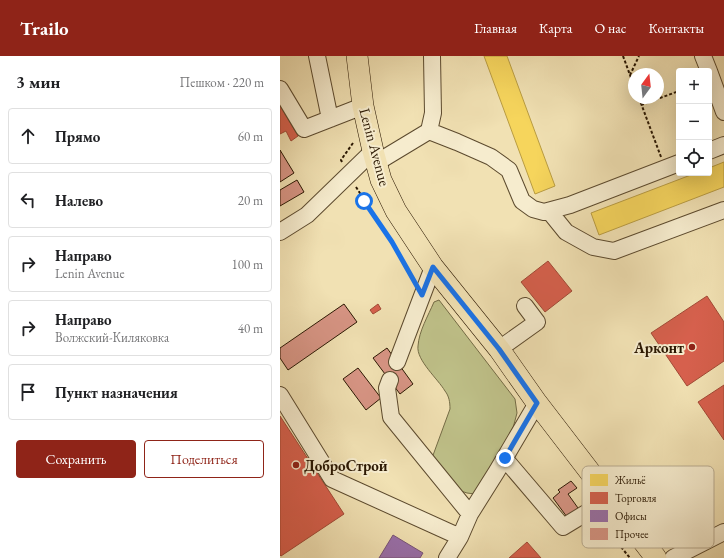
<!DOCTYPE html>
<html lang="ru">
<meta charset="utf-8">
<style>
:root{--surface:#fff;--page:#f6f6f6;--text:#202124;--muted:#757577;--line:#e0e0e0;--accent:#8f2418}
body{margin:0;font-family:"EB Garamond",serif;background:var(--page);color:var(--text)}
.controls{position:absolute;right:12px;top:12px;display:grid;overflow:hidden;border-radius:4px;box-shadow:0 4px 16px #0002}
.controls button{width:36px;height:36px;display:grid;place-items:center;padding:0;border:0;border-bottom:1px solid var(--line);background:var(--surface);color:var(--text);font:20px sans-serif}
.compass{position:absolute;left:348px;top:12px;width:36px;height:36px;border-radius:50%;background:var(--surface);box-shadow:0 4px 16px #0002;rotate:15deg}
.stop{position:absolute;width:12px;height:12px;margin:-9px;border:3px solid #1a73e8;border-radius:50%;background:#fff}
.stop.end{background:#1a73e8;border-color:#fff;box-shadow:0 1px 4px #0008}
.list{margin:0;padding:0;list-style:none}
h2{display:flex;justify-content:space-between;align-items:center;height:52px;margin:0;padding:0 16px;font-size:17px}
h2 small{font-size:13px;font-weight:400;color:var(--muted)}
.list li{display:grid;grid-template-columns:26px 1fr auto;gap:12px;align-items:center;box-sizing:border-box;height:56px;margin:0 8px 8px;padding:0 8px;border:1px solid var(--line);border-radius:4px}
.list b{display:block;font-size:15px;white-space:nowrap}
.list p{margin:0;font-size:13px;white-space:nowrap;color:var(--muted)}
.list em{font-size:13px;font-style:normal;color:var(--muted)}
.actions{display:flex;gap:8px;padding:12px 16px}
.actions a{flex:1;padding:9px 0;border:1px solid var(--accent);border-radius:4px;text-align:center;font-size:14px;color:var(--accent)}
.actions .main{background:var(--accent);color:#fff}
.icon{flex:none;width:22px;height:22px;fill:none;stroke:currentColor;stroke-width:2;stroke-linecap:round;stroke-linejoin:round}
.map{position:relative;flex:none;width:444px;height:502px;overflow:hidden}
header{display:flex;align-items:center;gap:24px;box-sizing:border-box;height:56px;padding:0 20px;background:var(--accent);color:#fff}
header strong{font-size:19px}
nav{display:flex;gap:22px;margin-inline-start:auto;font-size:14px}
main{display:flex}
aside{flex:1;background:var(--surface)}
.map>svg:first-child{display:block}
.green{fill:#bfc189;stroke:#746c46}
.homes{fill:#f6d55c;stroke:#b99c41}
.shops{fill:#d6604d;stroke:#a24a36}
.offices{fill:#9970ab;stroke:#785578}
.building{fill:#d89585;stroke:#2a1702}
.lines{fill:none;stroke-linecap:round;stroke-linejoin:round}
.minor-casing{stroke:#5c4a2e;stroke-width:18}
.major-casing{stroke:#2a1702;stroke-width:22}
.path{stroke:#2a1702;stroke-width:2;stroke-dasharray:3 2;stroke-linecap:butt}
.minor{stroke:#f6ecce;stroke-width:16}
.major{stroke:#f1e1b3;stroke-width:21}
.route{stroke:#1a73e8;stroke-width:5}
.poi-dot{fill:#8f2418;stroke:#f6ecce;stroke-width:1.5}
.labels{text-anchor:middle;dominant-baseline:central;stroke-width:4;stroke-linejoin:round;paint-order:stroke}
.street-label{font-size:15px;fill:#2a1702;stroke:#f6ecce}
.poi-label{font-size:15px;font-weight:bold;fill:#2a1702;stroke:#f6ecce;text-anchor:end}
.key{fill:#f6ecce;stroke:#b9ac91;stroke-width:1}
.key-label{font-size:11px;fill:#2a1702}
</style>
<header>
<strong>Trailo</strong>
<nav><a>Главная</a><a>Карта</a><a>О нас</a><a>Контакты</a></nav>
</header>
<main>
<aside>
<h2>3 мин<small>Пешком · 220 m</small></h2>
<ul class="list">
<li><svg class="icon" aria-label="ahead" viewBox="0 0 24 24"><path d="M12 20V5M6 11l6-6 6 6"/></svg><div><b>Прямо</b></div><em>60 m</em></li>
<li><svg class="icon" aria-label="left" viewBox="0 0 24 24"><path d="M17 20v-9H6M10 6l-5 5 5 5"/></svg><div><b>Налево</b></div><em>20 m</em></li>
<li><svg class="icon" aria-label="right" viewBox="0 0 24 24"><path d="M7 20v-9h11M14 6l5 5-5 5"/></svg><div><b>Направо</b><p>Lenin Avenue</p></div><em>100 m</em></li>
<li><svg class="icon" aria-label="right" viewBox="0 0 24 24"><path d="M7 20v-9h11M14 6l5 5-5 5"/></svg><div><b>Направо</b><p>Волжский-Киляковка</p></div><em>40 m</em></li>
<li><svg class="icon" aria-label="arrive" viewBox="0 0 24 24"><path d="M6 21V4h12l-3 4 3 4H6"/></svg><div><b>Пункт назначения</b></div></li>
</ul>
<div class="actions"><a class="main">Сохранить</a><a>Поделиться</a></div>
</aside>
<div class="map">
<svg width="444" height="502" viewBox="0 0 444 502">
<rect width="100%" height="100%" fill="#f1e1b3"/>
<filter id="stains"><feTurbulence type="fractalNoise" baseFrequency=".005" numOctaves="4"/><feColorMatrix values="0 0 0 0 .2 0 0 0 0 .09 0 0 0 0 .02 0 0 0 .5 -.17"/></filter>
<radialGradient id="worn" r=".72"><stop offset=".6" stop-color="#630" stop-opacity="0"/><stop offset="1" stop-color="#630" stop-opacity=".3"/></radialGradient>
<path class="green" d="M159,244L235,343L237,357L233,372L195,438L187,437L178,434L152,402L170,353C170,346 169,340 165,335C158,323 136,304 138,290C139,275 148,260 154,246Z"/>
<path class="homes" d="M204,0H227L275,130L255,138Z
M444,106V131L319,179L311,157L416,117H429V112Z"/>
<path class="shops" d="M0,50L18,80L11,85L6,75L0,78Z
M268,205L292,235L265,256L241,226Z
M427,240L444,266V305L407,330L371,277Z
M98,248L101,253L93,258L90,254Z
M444,329V384L418,346Z
M0,360L64,458L1,500L0,499Z
M247,486L261,502H229Z"/>
<path class="offices" d="M113,479L143,497L140,502H99Z"/>
<path class="building" d="M0,94L14,117L0,126Z
M17,124L24,136L0,150V134Z
M64,248L77,266L8,314L0,302V292Z
M107,292L133,328L120,338L93,302Z
M78,312L101,342L86,354L63,323Z
M291,425L297,432L288,438L298,452L287,461L273,442L280,436L278,434Z"/>
<g class="lines">
<defs>
<path id="minor" d="M37,0L50,63
M423,0L429,15
M429,15L444,56
M0,33L24,73L83,50
M149,75L177,86L211,101L229,114L242,145L253,153L264,156L290,149L399,107
M429,95L444,89
M96,107L149,75L153,57L152,0
M269,155L286,176L313,191L334,195L444,154
M0,176L27,159L93,95
M219,293L257,266L245,250
M117,306L153,211
M110,324L107,332L111,361L190,458
M0,339L52,423L180,481
M225,403L283,471L311,454
M167,502L180,481L190,458L217,415L257,347
M393,502L444,476"/>
<path id="major" d="M77,0L83,50L93,95L101,124L116,155L153,211L219,293L257,347L376,502"/>
</defs>
<use href="#minor" class="minor-casing"/>
<use href="#major" class="major-casing"/>
<path class="path" d="M343,0L350,19L359,0
M350,19L354,30
M359,42L381,101
M361,49L399,35
M62,106L61,104L73,87
M76,131L111,185L134,224
M319,464L350,502"/>
<use href="#minor" class="minor"/>
<use href="#major" class="major"/>
</g>
<g class="lines">
<path class="route" d="M84,145L112,186L142,239L153,211L219,293L257,347L225,402"/>
</g>
<g class="poi-dot">
<circle cx="412" cy="291" r="4"/>
<circle cx="16" cy="409" r="4"/>
</g>
<g class="labels">
<g class="street-label">
<text transform="translate(95 91) rotate(75)">Lenin Avenue</text>
</g>
<g class="poi-label">
<text x="404" y="291">Арконт</text>
<text x="24" y="409" text-anchor="start">ДоброСтрой</text>
</g>
</g>
<rect x="302" y="410" width="132" height="82" rx="6" class="key"/>
<rect x="310" y="418" width="18" height="12" fill="#f6d55c"/>
<rect x="310" y="436" width="18" height="12" fill="#d6604d"/>
<rect x="310" y="454" width="18" height="12" fill="#9970ab"/>
<rect x="310" y="472" width="18" height="12" fill="#d89585"/>
<g class="key-label">
<text x="335" y="428">Жильё</text>
<text x="335" y="446">Торговля</text>
<text x="335" y="464">Офисы</text>
<text x="335" y="482">Прочее</text>
</g>
<rect width="100%" height="100%" filter="url(#stains)"/>
<rect width="100%" height="100%" fill="url(#worn)"/>
</svg>
<div class="controls">
<button>+</button>
<button>−</button>
<button><svg class="icon" aria-label="locate" viewBox="0 0 24 24"><circle cx="12" cy="12" r="6"/><path d="M12 2v4M12 18v4M2 12h4M18 12h4"/></svg></button>
</div>
<svg class="compass" viewBox="-18 -18 36 36"><path d="M0-13l5 13h-10z" fill="#e53935"/><path d="M0 13l5-13h-10z" fill="#757577"/></svg>
<div class="stop" style="left:84px;top:145px"></div>
<div class="stop end" style="left:225px;top:402px"></div>
</div>
</main>
